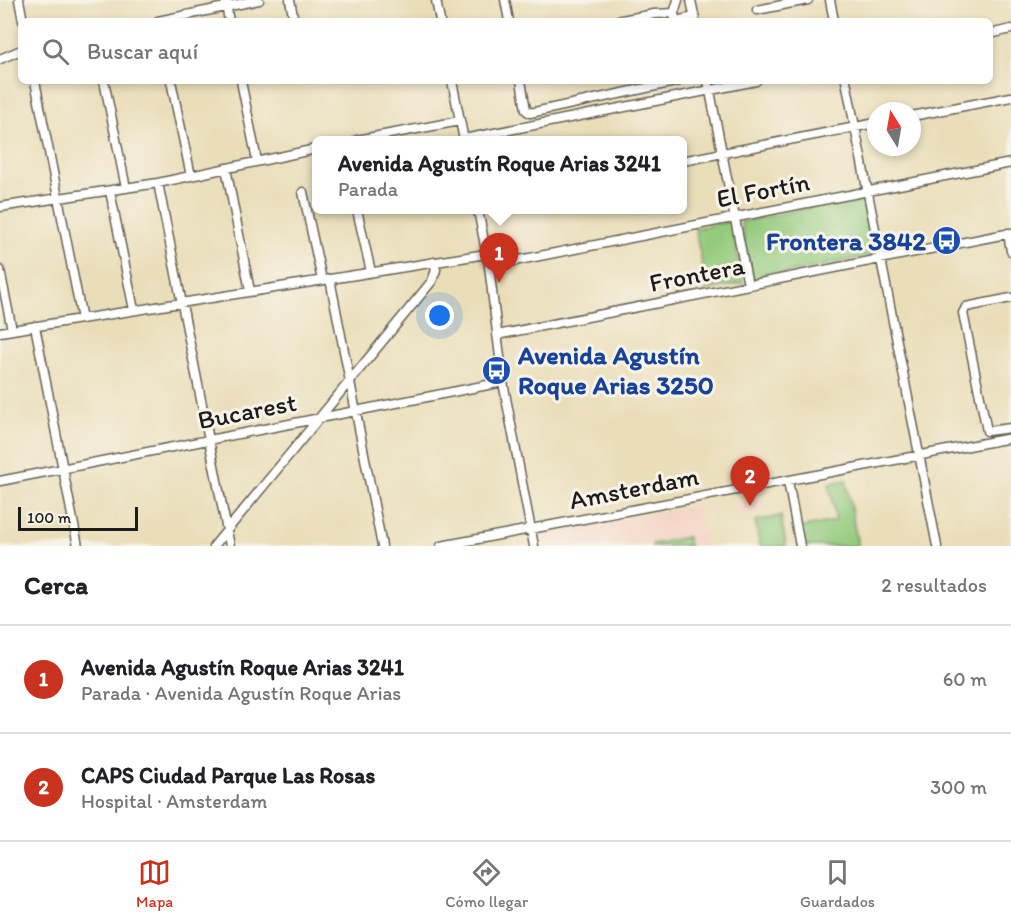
<!DOCTYPE html>
<html lang="es">
<meta charset="utf-8">
<style>
:root{--surface:#fff;--page:#f6f6f6;--text:#202124;--muted:#757577;--line:#e0e0e0;--accent:#c8321e}
body{margin:0;font-family:Itim,sans-serif;background:var(--page);color:var(--text)}
.compass{position:absolute;left:867px;top:102px;width:54px;height:54px;border-radius:50%;background:var(--surface);box-shadow:0 3px 9px #0003;rotate:349deg}
.scale{position:absolute;left:18px;bottom:15px;width:120px;box-sizing:border-box;padding-left:6px;border:3px solid #1c1c1c;border-top:0;font-size:16px;line-height:21px;white-space:nowrap;color:#1c1c1c;-webkit-text-stroke:4px #f7f3e8;paint-order:stroke}
.you{position:absolute;left:440px;top:316px;width:21px;height:21px;margin:-15px;border:4px solid #fff;border-radius:50%;background:#1a73e8;box-shadow:0 0 0 9px #1a73e833}
.badge{display:grid;place-items:center;width:39px;height:39px;border-radius:50%;background:var(--accent);color:#fff;font-size:20px;font-weight:700}
.pin{position:absolute;translate:-50% -50px;filter:drop-shadow(0 2px 3px #0008)}
.pin::after{content:'';position:absolute;top:32px;width:21px;height:18px;background:inherit;clip-path:polygon(0 0,100% 0,50% 100%)}
.popup{position:absolute;left:312px;top:136px;width:375px;height:78px;box-sizing:border-box;display:grid;place-content:center;border-radius:9px;background:var(--surface);filter:drop-shadow(0 2px 4px #0005);font-size:20px;white-space:nowrap;color:var(--muted)}
.popup b{font-size:22px;color:var(--text)}
.popup::after{content:'';position:absolute;left:50%;top:100%;margin-left:-12px;border:12px solid transparent;border-top-color:var(--surface)}
.list{margin:0;padding:0;list-style:none}
h2{display:flex;justify-content:space-between;align-items:center;height:78px;margin:0;padding:0 24px;font-size:26px}
h2 small{font-size:20px;font-weight:400;color:var(--muted)}
.list li{display:grid;grid-template-columns:39px 1fr auto;gap:18px;align-items:center;box-sizing:border-box;height:108px;padding:0 24px;border-top:2px solid var(--line)}
.list b{display:block;font-size:22px;white-space:nowrap}
.list p{margin:0;font-size:20px;white-space:nowrap;color:var(--muted)}
.list em{font-size:20px;font-style:normal;color:var(--muted)}
.icon{flex:none;width:33px;height:33px;fill:none;stroke:currentColor;stroke-width:2;stroke-linecap:round;stroke-linejoin:round}
.map{position:relative;flex:none;width:1011px;height:546px;overflow:hidden}
.search{position:absolute;background:var(--surface);box-shadow:0 3px 9px #0003;left:18px;right:18px;top:18px;height:66px;display:flex;align-items:center;gap:15px;box-sizing:border-box;padding:0 21px;border-radius:9px;color:var(--muted);font-size:22px}
.sheet{height:294px;background:var(--surface)}
nav{display:flex;justify-content:space-around;align-items:center;box-sizing:border-box;height:84px;border-top:2px solid var(--line);background:var(--surface);font-size:16px;color:var(--muted)}
nav a{display:grid;justify-items:center;gap:3px}
nav .on{color:var(--accent)}
.map>svg:first-child{display:block}
.built{fill:#f5d2c2}
.green{fill:#93ca7c;stroke:#58734c;stroke-width:1.5}
.lines{fill:none;stroke-linecap:round;stroke-linejoin:round}
.minor-casing{stroke:#646053;stroke-width:11}
.minor{stroke:#fff;stroke-width:8}
.labels{text-anchor:middle;dominant-baseline:central;stroke-width:6;stroke-linejoin:round;paint-order:stroke}
.street-label{font-size:26px;fill:#1c1c1c;stroke:#f7f3e8}
.transit-label{font-size:26px;font-weight:bold;fill:#164399;stroke:#f7f3e8;text-anchor:end}
</style>
<div class="map">
<svg width="1011" height="546" viewBox="0 0 1011 546">
<rect width="100%" height="100%" fill="#f7f3e8"/>
<filter id="ink" filterUnits="userSpaceOnUse"><feTurbulence type="fractalNoise" baseFrequency=".0167" numOctaves="2"/><feDisplacementMap in="SourceGraphic" scale="12" xChannelSelector="R" yChannelSelector="G"/><feConvolveMatrix kernelMatrix="1 2 1 2 8 2 1 2 1" color-interpolation-filters="sRGB"/></filter>
<filter id="wash" filterUnits="userSpaceOnUse"><feTurbulence type="fractalNoise" baseFrequency=".008" numOctaves="4" result="noise"/><feDisplacementMap in="SourceGraphic" scale="24" xChannelSelector="R" yChannelSelector="G"/><feGaussianBlur stdDeviation="1.35" result="paint"/><feColorMatrix in="noise" values="0 0 0 0 0 0 0 0 0 0 0 0 0 0 0 0 0 1.4 0 .05"/><feComposite in="paint" operator="in"/></filter>
<g filter="url(#wash)">
<rect width="100%" height="100%" fill="#eadeb9"/>
<path class="built" d="M762,498L764,510L737,514L735,503Z
M697,506L705,546H544L542,535Z"/>
<path class="green" d="M862,197L875,255L752,280L741,222Z
M731,221L743,283L707,290L695,228Z
M846,480L858,546H803L799,528L836,521L829,483Z
M781,516L786,546H760L755,521Z
M687,537L689,546H652V544Z"/>
</g>
<g filter="url(#ink)">
<g class="lines">
<defs>
<path id="minor" d="M19,0L23,21
M225,0L229,21
M290,0L294,21
M436,0L440,21
M505,0L509,21
M691,0L695,20
M830,0L834,21
M757,10L808,0
M674,13L678,0
M158,21L259,0
M616,21L654,14L674,13L675,21L695,17
M990,34L1011,29
M0,59L21,50
M35,81L82,319
M104,81L126,188
M171,81L191,176
M241,81L257,161
M452,81L464,140
M521,81L526,110L530,113L679,81
M708,81L748,285
M846,81L937,546
M912,116L1011,97
M464,139L756,81
M357,140L460,121
M682,161L876,123
M226,168L250,291
M158,183L230,546
M110,191L134,310
M303,192L322,280
M0,207L158,183L316,149
M357,210L371,272
M478,210L489,266L503,382L534,546
M1008,233L1011,251
M489,266L1011,163
M0,270L12,330
M330,279L382,546
M1011,298L966,307L963,313L987,431L1011,428
M35,326L78,546
M0,332L486,254
M497,335L1011,233
M0,481L503,382
M788,481L800,546
M214,546L432,281L436,270L434,262
M441,546L1011,438"/>
</defs>
<use href="#minor" class="minor-casing"/>
<use href="#minor" class="minor"/>
</g>
</g>
<defs>
<symbol id="bus-disc" viewBox="-11 -11 22 22"><circle r="9.5" fill="#1a4fb4" stroke="#f7f3e8"/><path d="M-5-6H5V4H4V6H2V4H-2V6H-4V4H-5ZM-3.5-4V0h7V-4ZM-3.5 1.2v1.5H-2V1.2ZM2 1.2v1.5H3.5V1.2Z" fill="#fff"/></symbol>
</defs>
<g fill-rule="evenodd">
<use href="#bus-disc" x="930" y="224" width="33" height="33"/>
<use href="#bus-disc" x="480" y="354" width="33" height="33"/>
</g>
<g class="labels">
<g class="street-label">
<text transform="translate(763 190) rotate(-11)">El Fortín</text>
<text transform="translate(697 274) rotate(-11)">Frontera</text>
<text transform="translate(247 411) rotate(-11)">Bucarest</text>
<text transform="translate(634 488) rotate(-11)">Amsterdam</text>
</g>
<g class="transit-label">
<text x="926" y="241">Frontera 3842</text>
<text x="518" y="355" text-anchor="start">Avenida Agustín<tspan x="518" dy="30">Roque Arias 3250</tspan></text>
</g>
</g>
</svg>
<svg class="compass" viewBox="-18 -18 36 36"><path d="M0-13l5 13h-10z" fill="#e53935"/><path d="M0 13l5-13h-10z" fill="#757577"/></svg>
<div class="scale">100 m</div>
<div class="you"></div>
<div class="pin badge" style="left:499px;top:283px">1</div>
<div class="popup"><b>Avenida Agustín Roque Arias 3241</b>Parada</div>
<div class="pin badge" style="left:750px;top:506px">2</div>
<div class="search"><svg class="icon" aria-label="search" viewBox="0 0 24 24"><circle cx="10" cy="10" r="6"/><path d="M15 15l6 6"/></svg>Buscar aquí</div>
</div>
<section class="sheet">
<h2>Cerca<small>2 resultados</small></h2>
<ul class="list">
<li><span class="badge">1</span><div><b>Avenida Agustín Roque Arias 3241</b><p>Parada · Avenida Agustín Roque Arias</p></div><em>60 m</em></li>
<li><span class="badge">2</span><div><b>CAPS Ciudad Parque Las Rosas</b><p>Hospital · Amsterdam</p></div><em>300 m</em></li>
</ul>
</section>
<nav>
<a class="on"><svg class="icon" aria-label="map" viewBox="0 0 24 24"><path d="M3 6l6-2 6 2 6-2v14l-6 2-6-2-6 2zM9 4v14M15 6v14"/></svg>Mapa</a>
<a><svg class="icon" aria-label="directions" viewBox="0 0 24 24"><path d="M12 3l9 9-9 9-9-9zM9 14v-3h6M13 9l2 2-2 2"/></svg>Cómo llegar</a>
<a><svg class="icon" aria-label="saved" viewBox="0 0 24 24"><path d="M7 4h10v16l-5-4-5 4z"/></svg>Guardados</a>
</nav>
